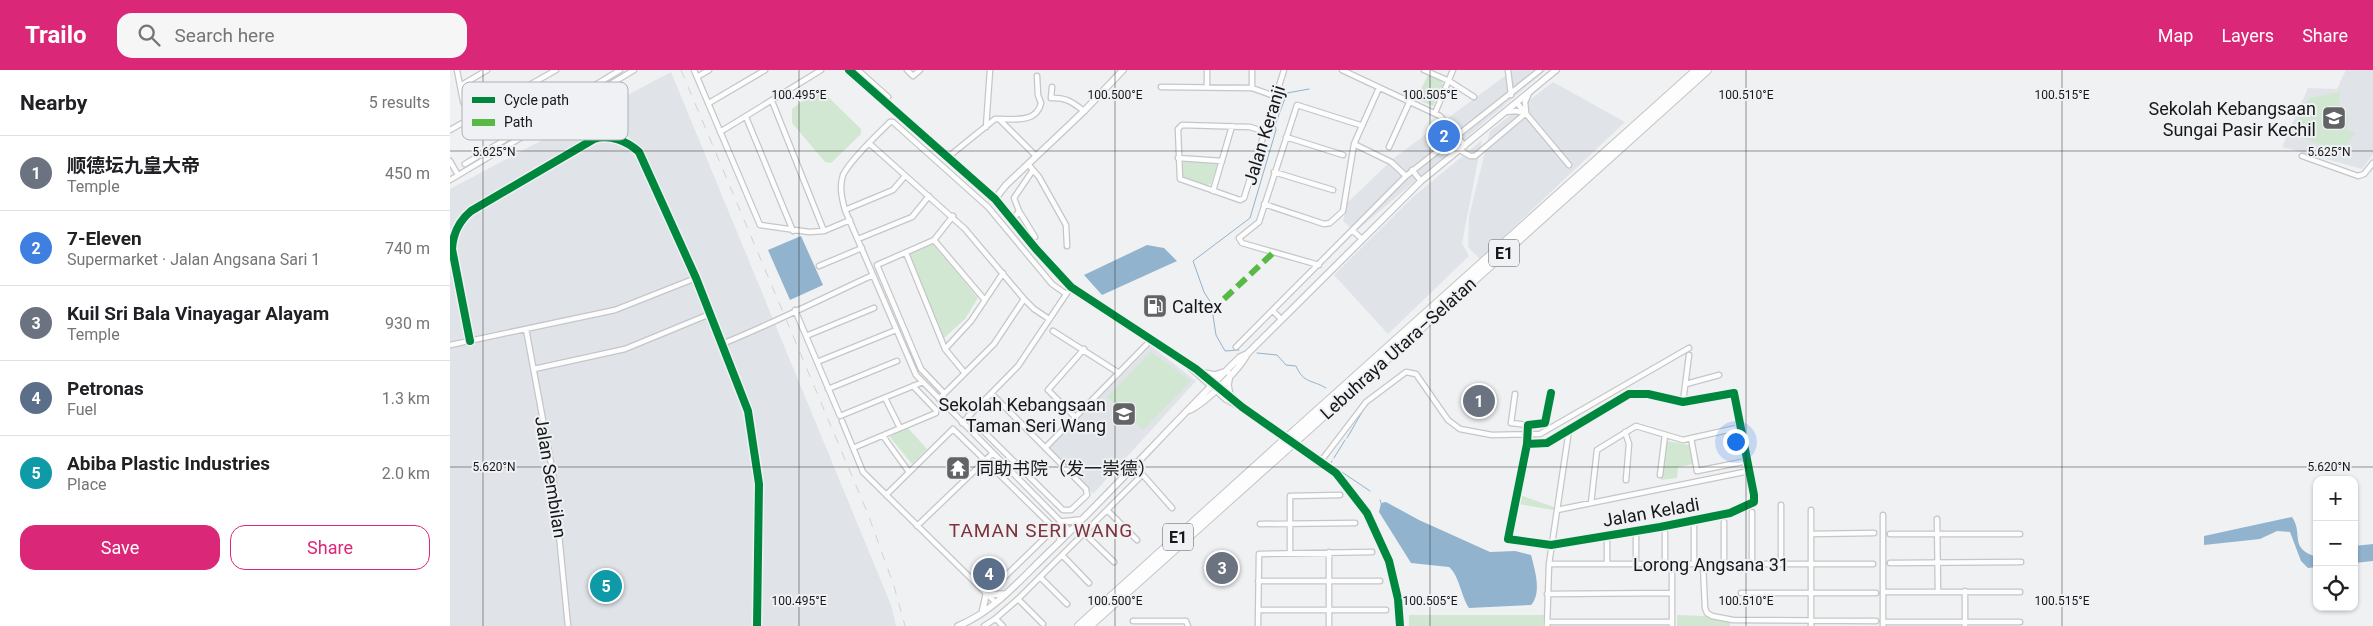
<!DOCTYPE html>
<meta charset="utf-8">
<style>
:root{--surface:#fff;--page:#f6f6f6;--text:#202124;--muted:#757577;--line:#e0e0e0;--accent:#db2777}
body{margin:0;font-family:Roboto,"Noto Sans SC",sans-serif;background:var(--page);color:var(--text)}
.controls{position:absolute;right:15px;bottom:15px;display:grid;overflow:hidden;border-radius:10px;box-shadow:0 1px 4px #0004}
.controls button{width:45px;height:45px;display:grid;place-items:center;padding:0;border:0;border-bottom:1px solid var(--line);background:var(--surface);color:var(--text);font:25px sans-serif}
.you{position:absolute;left:1285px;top:371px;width:18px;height:18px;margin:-12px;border:4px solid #fff;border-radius:50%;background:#1a73e8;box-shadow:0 0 0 8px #1a73e833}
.badge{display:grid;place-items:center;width:32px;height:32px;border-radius:50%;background:var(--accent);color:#fff;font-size:16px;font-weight:700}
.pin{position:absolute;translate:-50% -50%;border:2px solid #fff;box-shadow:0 1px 5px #0006}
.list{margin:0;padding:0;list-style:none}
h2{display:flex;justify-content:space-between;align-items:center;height:65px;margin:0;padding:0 20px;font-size:21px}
h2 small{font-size:16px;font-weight:400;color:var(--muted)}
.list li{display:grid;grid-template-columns:32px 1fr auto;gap:15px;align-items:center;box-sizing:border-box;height:75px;padding:0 20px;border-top:1px solid var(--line)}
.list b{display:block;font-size:19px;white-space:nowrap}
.list p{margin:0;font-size:16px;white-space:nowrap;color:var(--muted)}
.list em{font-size:16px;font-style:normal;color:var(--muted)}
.actions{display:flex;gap:10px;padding:15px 20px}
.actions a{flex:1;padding:11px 0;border:1px solid var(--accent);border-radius:15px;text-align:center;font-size:18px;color:var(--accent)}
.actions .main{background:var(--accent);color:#fff}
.icon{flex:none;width:28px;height:28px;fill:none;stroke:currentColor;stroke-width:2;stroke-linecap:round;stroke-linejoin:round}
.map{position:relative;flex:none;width:1923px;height:556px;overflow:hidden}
header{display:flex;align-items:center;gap:30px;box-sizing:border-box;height:70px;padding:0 25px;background:var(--accent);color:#fff}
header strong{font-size:24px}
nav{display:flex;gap:28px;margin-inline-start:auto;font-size:18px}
.search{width:350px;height:45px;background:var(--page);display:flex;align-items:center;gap:12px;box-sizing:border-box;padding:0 18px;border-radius:15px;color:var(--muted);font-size:19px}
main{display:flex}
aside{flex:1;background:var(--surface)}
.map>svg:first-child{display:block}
.built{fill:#e0e3e8}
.green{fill:#d1e7d1}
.water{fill:#92b3ce}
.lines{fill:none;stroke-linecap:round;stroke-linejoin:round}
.stream{stroke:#92b3ce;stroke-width:1}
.street-casing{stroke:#c5c6c8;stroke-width:7}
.secondary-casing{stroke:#c5c6c8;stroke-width:8}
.highway-casing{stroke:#c5c6c8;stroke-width:10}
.street{stroke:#fdfdfd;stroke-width:4.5}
.secondary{stroke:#fdfdfd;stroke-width:5.5}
.highway{stroke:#fdfdfd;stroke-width:8}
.rail{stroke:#d1d2d2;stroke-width:1;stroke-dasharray:9 9;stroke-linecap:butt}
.highway-bridge-casing{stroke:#c5c6c8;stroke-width:10;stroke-linecap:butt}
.highway-bridge{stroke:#fdfdfd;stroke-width:8}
.quiet{stroke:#58b947;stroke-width:6;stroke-dasharray:12 6;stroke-linecap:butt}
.cycleway-casing{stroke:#eff1f4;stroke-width:11}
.cycleway{stroke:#00873e;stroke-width:8}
.ticks{fill:none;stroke:#161718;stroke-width:1;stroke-opacity:0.45}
.labels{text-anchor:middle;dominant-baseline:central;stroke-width:4;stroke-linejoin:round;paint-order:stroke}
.shield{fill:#eff1f4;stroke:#57585a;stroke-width:1}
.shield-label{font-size:16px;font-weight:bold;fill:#161718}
.poi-label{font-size:18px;fill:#161718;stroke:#eff1f4;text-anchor:end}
.street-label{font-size:18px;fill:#161718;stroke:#eff1f4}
.neighbourhood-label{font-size:19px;letter-spacing:1px;fill:#7c3438;stroke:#eff1f4}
.key{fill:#eff1f4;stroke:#aeb0b2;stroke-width:1}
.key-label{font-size:14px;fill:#161718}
.ticks-label{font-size:12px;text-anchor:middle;fill:#161718;stroke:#eff1f4;stroke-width:4;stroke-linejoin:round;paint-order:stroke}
</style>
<header>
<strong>Trailo</strong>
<div class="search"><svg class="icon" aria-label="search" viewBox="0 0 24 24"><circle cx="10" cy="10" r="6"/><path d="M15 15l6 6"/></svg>Search here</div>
<nav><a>Map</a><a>Layers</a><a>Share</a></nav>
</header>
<main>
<aside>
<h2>Nearby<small>5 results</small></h2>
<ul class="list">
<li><span class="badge" style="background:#6b7280">1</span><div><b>顺德坛九皇大帝</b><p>Temple</p></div><em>450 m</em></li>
<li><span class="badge" style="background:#3f7fe0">2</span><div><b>7-Eleven</b><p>Supermarket · Jalan Angsana Sari 1</p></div><em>740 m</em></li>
<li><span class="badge" style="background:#6b7280">3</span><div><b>Kuil Sri Bala Vinayagar Alayam</b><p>Temple</p></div><em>930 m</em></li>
<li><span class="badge" style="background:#5c6f8a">4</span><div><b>Petronas</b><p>Fuel</p></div><em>1.3 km</em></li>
<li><span class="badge" style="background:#0f9aa8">5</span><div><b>Abiba Plastic Industries</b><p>Place</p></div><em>2.0 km</em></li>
</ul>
<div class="actions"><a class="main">Save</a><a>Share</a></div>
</aside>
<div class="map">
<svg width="1923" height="556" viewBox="0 0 1923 556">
<rect width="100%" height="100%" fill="#f0f1f3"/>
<path class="built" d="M1063,0H1096L905,162L893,151L897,133L944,88Z
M1896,0H1923V84L1912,99L1832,77L1858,18L1887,19Z
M221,2L441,535L446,556H0V119Z
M1103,12L1175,52L1030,189L1018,177L1019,147L1040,61Z
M1032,70L1012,173L1019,186L938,264L884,205L963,127Z
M701,276L746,311L643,424L599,378Z"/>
<path class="green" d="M978,5L992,11L993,15L983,36L966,29Z
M369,18L411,59V64L381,93L375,92L342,53V39Z
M1890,22L1889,35L1898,49L1897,60L1906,63L1891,82L1843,64L1859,28Z
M735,91H766L767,95L761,114C752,117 738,112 732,105V94Z
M483,174L528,228L515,249L494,268L459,184Z
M701,282L741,311L693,360L657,327Z
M457,357L477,379L462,394L440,367Z
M1217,371L1239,375L1243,394L1228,397L1227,408L1211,410Z
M1070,425L1104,437V440L1068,434Z
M959,545H1094L1093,556H959Z
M1227,545L1280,547V556H1227Z"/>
<path class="water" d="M351,166L373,215L340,230L318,180Z
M697,175L714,178L727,191L652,225L634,205Z
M936,432L969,450L1040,482L1065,481L1081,485C1085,500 1092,523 1081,535L1019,538C1011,526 1009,505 999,497L961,493L929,442L931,433Z
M1842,447C1854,465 1838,478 1867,487V497L1858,498L1851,491L1840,462L1827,461L1810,469L1754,475V466Z
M1923,474V491L1904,493V476Z"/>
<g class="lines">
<path class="stream" d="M789,280L775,281L766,265L761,233L754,222L743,191L800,148L826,60L825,55L837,23L859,19
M807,283L827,285L836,295L846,296C854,314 861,309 876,318
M897,368L915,337
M884,388L895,370
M882,391L880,394L920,421
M930,430L931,433"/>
<defs>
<path id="street" d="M7,0L13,31L22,49
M244,0L310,155L359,162L374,161L400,150
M408,0L438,27
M457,0L463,6L470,0
M757,0V17
M802,0V18
M892,0L990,46L1015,76
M974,0L999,11L1024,27
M1058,0L1061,25
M247,7L259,0
M10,16L37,0
M602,17L601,28C616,27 622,32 634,41
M711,17L802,18L827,27
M322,31L374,161
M259,33L315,0
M1067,33L1119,95
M1056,42L1066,41L1075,43
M1076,42L1075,32L1079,23
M985,43L1003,0
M296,47L343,161
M549,49C564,49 587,53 591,33L588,25L587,6
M536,57L540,0
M0,60L106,0
M270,62L371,0
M816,62L800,57L732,55L728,59L730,109L790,130L794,128L834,0
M836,67L893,85
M420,74L515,159L574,229L584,239L599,249
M904,74L941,92L956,106
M939,77L959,33
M1010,80L1020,86H1025L1076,43
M1852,86L1908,106L1914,104L1923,93
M498,87L545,49H549L586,86
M728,88L772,91
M0,91L8,105
M15,94L170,0
M578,94L589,107L616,155L617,176
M962,100L971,111
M824,102L883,120
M0,110L184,0
M763,121L782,56
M814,134L874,154L880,153L893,141L904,74L929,18
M395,140L443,120L455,106
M569,141L585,167
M563,150L569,141L564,128L583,100
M903,161L912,169
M408,169L462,147L479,126
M484,170L534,229
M456,183L495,279L514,302
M869,195L792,173L789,168L809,152L847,35L910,55
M369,196L412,178
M616,224L602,214L538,137L443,52H440C428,64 400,90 393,105C389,117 392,129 395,140L466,305L620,461
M345,240L390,346L473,312
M823,241L831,249
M76,259L103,404L118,556
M603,261L669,303
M356,266L424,238
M20,271L2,179C3,163 9,151 21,141L144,69C160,64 177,71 189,82L246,208L298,341L309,414L307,556
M272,274C324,253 373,228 423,205
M0,275L165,240L246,208
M786,277L956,106L1090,0
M495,279L521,251L553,203
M367,292L446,260
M84,299L175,279L260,244
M1236,314L1269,305
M378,319L447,291
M494,323L471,299L427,195L484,170L503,146
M1065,324L1061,353L1078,355
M435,328L450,358
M489,329L544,274L574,229
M1233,332L1239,285
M518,346L613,440H621L637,425L636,419L542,324
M625,347L598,320L634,279
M392,351L413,402L545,532
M512,353L568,296L621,217
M1175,362L1179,374L1176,410
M433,366L459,402
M1241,368L1247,401L1297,391
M1077,374L1097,373L1179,324H1198L1233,332L1284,323L1304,425V432L1280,443L1210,457L1101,475L1058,469L1077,374L1078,355L1095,353L1101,323
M403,378L486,343V340L463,316
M595,378L701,270
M871,391L916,332L956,302L966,304L998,350L1010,359L1042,365L1090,364L1239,278
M685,396L722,438
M1210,405L1215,365
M436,425L503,359L604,458
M1141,433L1147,380L1186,356L1233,370L1291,357
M1331,435V494
M657,440L687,470
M1107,440L1299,401
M1361,440V556
M1302,442V494
M1433,445V556
M1487,449L1488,522
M810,454L905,453
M467,456L543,383
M634,463L664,492
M1361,464L1424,463
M1440,464H1570
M1157,472V494
M840,482V426L890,425
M612,485L639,513
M1440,493L1571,492
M1099,494H1423
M1186,494V466
M1215,494V463
M1222,494V556
M1244,494V456
M1253,494L1255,538L1257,543L1262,546L1283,550L1426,551
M1274,494V452
M590,507L617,534
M808,511H930
M1515,521V556
M1433,522H1570
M1291,523H1426
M1097,524L1222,523
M536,525L611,452
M568,529L593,554
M808,540H936
M546,549L553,556
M683,551H736L738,556
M1097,552H1222
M1433,552H1570
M534,556L545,549L568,529L692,405
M808,556L809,484L922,482
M879,556V482
M1097,556L1099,494L1119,360"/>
<path id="secondary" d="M399,0L545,129L586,179L621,217L746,299L792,337L886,403L917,443L939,491L948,529L950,556
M545,129L556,115L634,41L673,0
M740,297L776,329L787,335
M754,303L765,305L774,302
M780,304L778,315L780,326
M740,340C755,333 790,299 797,284
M610,470L612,463L611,452L630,450
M532,543L536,525L553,524
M508,556C543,542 569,511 596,485C663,421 724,352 790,287L797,284L971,111L1106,0"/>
<path id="highway" d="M846,360L1247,0
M851,366L1257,0
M629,556L827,377
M639,556L832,383"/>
</defs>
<use href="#street" class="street-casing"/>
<use href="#secondary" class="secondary-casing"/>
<use href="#highway" class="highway-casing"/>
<use href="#street" class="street"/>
<use href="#secondary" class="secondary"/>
<use href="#highway" class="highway"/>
<path class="rail" d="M231,0L418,444L444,516L455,556"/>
<defs>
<path id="highway-bridge" d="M827,377L846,360
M832,383L851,366"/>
</defs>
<use href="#highway-bridge" class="highway-bridge-casing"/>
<use href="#highway-bridge" class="highway-bridge"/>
<path class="quiet" d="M774,229L824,182"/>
<defs>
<path id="cycleway" d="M399,0L545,129L586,179L621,217L746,299L792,337L886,403L917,443L939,491L948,529L950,556
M20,271L2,179C3,163 9,151 21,141L144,69C160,64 177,71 189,82L246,208L298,341L309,414L307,556
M1077,374L1097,373L1179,324H1198L1233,332L1284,323L1304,425V432L1280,443L1210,457L1101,475L1058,469L1077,374L1078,355L1095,353L1101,323"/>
</defs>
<use href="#cycleway" class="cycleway-casing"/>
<use href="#cycleway" class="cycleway"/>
</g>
<path class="ticks" d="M33,0V556M349,0V556M665,0V556M980,0V556M1296,0V556M1612,0V556M0,81H1923M0,397H1923"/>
<defs>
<symbol id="school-square" viewBox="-11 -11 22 22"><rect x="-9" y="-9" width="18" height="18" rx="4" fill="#626365" stroke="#eff1f4"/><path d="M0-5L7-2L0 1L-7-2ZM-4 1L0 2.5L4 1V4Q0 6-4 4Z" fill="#fff"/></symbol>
<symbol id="fuel-square" viewBox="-11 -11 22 22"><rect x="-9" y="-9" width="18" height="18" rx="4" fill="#626365" stroke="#eff1f4"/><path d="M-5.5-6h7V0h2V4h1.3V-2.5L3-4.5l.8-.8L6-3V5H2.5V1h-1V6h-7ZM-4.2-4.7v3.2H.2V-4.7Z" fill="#fff"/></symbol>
<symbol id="temple-square" viewBox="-11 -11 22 22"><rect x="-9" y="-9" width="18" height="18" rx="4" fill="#626365" stroke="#eff1f4"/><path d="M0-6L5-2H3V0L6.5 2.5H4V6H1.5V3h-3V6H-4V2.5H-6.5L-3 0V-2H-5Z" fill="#fff"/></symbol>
</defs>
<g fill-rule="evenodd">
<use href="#school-square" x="1870" y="34" width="28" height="28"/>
<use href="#fuel-square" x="691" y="222" width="28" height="28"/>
<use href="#school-square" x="660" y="330" width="28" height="28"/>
<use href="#temple-square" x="494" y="384" width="28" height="28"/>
</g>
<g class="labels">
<g class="shield">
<rect x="1039" y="169.5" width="30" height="27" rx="4"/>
<rect x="713" y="453.5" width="30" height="27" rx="4"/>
</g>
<g class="shield-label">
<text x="1054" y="183">E1</text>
<text x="728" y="467">E1</text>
</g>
<g class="poi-label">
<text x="1866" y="38">Sekolah Kebangsaan<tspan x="1866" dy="21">Sungai Pasir Kechil</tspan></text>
<text x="722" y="236" text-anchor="start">Caltex</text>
<text x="656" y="334">Sekolah Kebangsaan<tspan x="656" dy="21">Taman Seri Wang</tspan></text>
<text x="526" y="398" text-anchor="start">同助书院（发一崇德）</text>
</g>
<g class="street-label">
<text transform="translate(814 65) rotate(-73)">Jalan Keranji</text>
<text transform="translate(948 278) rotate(-42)">Lebuhraya Utara–Selatan</text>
<text transform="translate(101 407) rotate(81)">Jalan Sembilan</text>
<text transform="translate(1201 442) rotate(-10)">Jalan Keladi</text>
<text x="1261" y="494">Lorong Angsana 31</text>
</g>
<g class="neighbourhood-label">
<text x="591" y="460">TAMAN SERI WANG</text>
</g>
</g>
<rect x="12" y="12" width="166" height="58" rx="8" class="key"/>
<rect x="22" y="27" width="23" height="6" fill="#00873e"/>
<rect x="22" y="49" width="23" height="7" fill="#58b947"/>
<g class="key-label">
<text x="54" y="35">Cycle path</text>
<text x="54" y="57">Path</text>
</g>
<g class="ticks-label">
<text x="349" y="29">100.495°E</text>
<text x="665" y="29">100.500°E</text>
<text x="980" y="29">100.505°E</text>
<text x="1296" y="29">100.510°E</text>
<text x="1612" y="29">100.515°E</text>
<text x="44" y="86">5.625°N</text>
<text x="1879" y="86">5.625°N</text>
<text x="44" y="401">5.620°N</text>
<text x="1879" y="401">5.620°N</text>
<text x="349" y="535">100.495°E</text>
<text x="665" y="535">100.500°E</text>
<text x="980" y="535">100.505°E</text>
<text x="1296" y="535">100.510°E</text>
<text x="1612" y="535">100.515°E</text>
</g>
</svg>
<div class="controls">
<button>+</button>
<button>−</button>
<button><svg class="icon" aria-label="locate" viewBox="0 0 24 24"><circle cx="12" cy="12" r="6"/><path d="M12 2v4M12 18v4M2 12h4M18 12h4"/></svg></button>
</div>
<div class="you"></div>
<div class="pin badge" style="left:1029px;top:331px;background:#6b7280">1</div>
<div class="pin badge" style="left:994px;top:66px;background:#3f7fe0">2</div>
<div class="pin badge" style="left:772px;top:498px;background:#6b7280">3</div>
<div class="pin badge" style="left:539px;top:504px;background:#5c6f8a">4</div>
<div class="pin badge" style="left:156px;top:516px;background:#0f9aa8">5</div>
</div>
</main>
